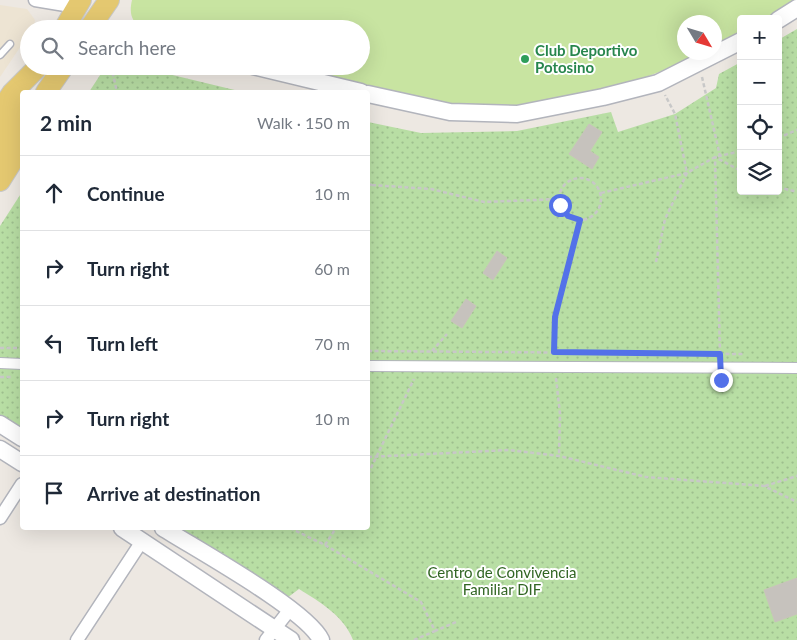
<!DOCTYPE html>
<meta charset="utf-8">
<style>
:root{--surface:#fff;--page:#f6f6f7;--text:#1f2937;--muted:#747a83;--line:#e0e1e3}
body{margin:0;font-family:Lato,sans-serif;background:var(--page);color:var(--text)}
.controls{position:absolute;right:15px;top:15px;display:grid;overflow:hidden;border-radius:5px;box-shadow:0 5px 20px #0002}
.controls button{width:45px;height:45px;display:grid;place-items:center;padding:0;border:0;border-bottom:1px solid var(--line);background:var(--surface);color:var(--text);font:25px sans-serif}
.compass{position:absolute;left:677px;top:15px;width:45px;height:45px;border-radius:50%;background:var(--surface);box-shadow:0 5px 20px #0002;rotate:128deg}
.stop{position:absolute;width:15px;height:15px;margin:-11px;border:4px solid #5371e9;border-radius:50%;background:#fff}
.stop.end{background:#5371e9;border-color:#fff;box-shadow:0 1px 5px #0008}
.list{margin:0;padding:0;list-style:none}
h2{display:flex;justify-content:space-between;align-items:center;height:65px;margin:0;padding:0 20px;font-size:21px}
h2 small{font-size:16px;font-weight:400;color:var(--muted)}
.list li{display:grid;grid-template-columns:32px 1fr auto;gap:15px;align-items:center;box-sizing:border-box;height:75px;padding:0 20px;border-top:1px solid var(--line)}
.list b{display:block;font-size:19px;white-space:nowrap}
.list em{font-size:16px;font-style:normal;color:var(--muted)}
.icon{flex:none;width:28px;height:28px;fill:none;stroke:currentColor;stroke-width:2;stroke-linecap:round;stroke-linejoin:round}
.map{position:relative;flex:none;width:797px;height:640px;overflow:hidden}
.search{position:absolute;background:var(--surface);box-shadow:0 5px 20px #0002;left:20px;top:20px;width:350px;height:55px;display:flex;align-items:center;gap:12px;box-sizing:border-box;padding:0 18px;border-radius:28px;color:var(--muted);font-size:19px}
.panel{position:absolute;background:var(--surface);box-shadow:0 5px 20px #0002;left:20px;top:90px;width:350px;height:440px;border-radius:5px}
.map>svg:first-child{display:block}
.education{fill:#ede4d3}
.grass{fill:url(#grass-dots)}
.pitch{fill:#c8e4a1}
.building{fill:#c6c2bd;stroke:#c9c4bb}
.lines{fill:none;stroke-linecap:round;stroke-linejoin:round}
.service-casing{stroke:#b2b4bc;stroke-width:9}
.pedestrian-casing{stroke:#b2b4bc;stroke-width:12}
.minor-casing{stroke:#b2b4bc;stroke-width:15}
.tertiary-casing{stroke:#b2b4bc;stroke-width:19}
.primary-casing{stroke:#c8c8c8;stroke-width:22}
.path{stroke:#c8c8c8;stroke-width:2.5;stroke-dasharray:4 2.5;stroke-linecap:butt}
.service{stroke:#fff;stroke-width:6}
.pedestrian{stroke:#fff;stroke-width:10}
.minor{stroke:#fff;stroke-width:12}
.tertiary{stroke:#fff;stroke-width:16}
.primary{stroke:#e4c870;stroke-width:20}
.route{stroke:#5371e9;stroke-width:6}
.leisure-dot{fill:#2e9e5b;stroke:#fff;stroke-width:2}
.labels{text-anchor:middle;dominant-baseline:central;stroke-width:4;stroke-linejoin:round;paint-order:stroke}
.leisure-label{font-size:15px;font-weight:bold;fill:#27864d;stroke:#fff;text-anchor:start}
.park-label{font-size:15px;fill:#316523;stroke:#fff}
</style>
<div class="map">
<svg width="797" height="640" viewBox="0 0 797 640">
<defs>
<pattern id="grass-dots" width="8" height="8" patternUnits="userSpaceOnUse" patternTransform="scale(1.25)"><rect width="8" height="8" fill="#b8dea4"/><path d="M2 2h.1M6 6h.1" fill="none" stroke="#9ebf8e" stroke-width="1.8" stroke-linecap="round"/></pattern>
</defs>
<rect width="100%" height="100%" fill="#ede8e2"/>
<path class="education" d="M0,5L27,9L35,20L34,26L29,29V34L0,77Z"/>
<path class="grass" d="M797,29V640H353C344,616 320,602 299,589L287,598L175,528H368V122L421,133L517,131L611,112L618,132L675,114L716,88L719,74L741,62V191H778V40Z
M106,66H135L243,92H89Z
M22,192V431L0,416V226Z"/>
<path class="pitch" d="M132,0H797L766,19H741V33L715,47L714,22H684V52L704,53C646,80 561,109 496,109C484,110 470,106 458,104C402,97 346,80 291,66H361V29H143C131,22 129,13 132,0Z"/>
<path class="building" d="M589,124L602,132L590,151L599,157L592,169L569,154Z
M497,251L507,258L493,280L483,273Z
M466,299L476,306L462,328L451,321Z
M797,578V614L775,622L764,590Z"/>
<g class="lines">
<defs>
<path id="service" d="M0,55L10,44"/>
<path id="pedestrian" d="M0,363L22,364
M368,366L797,368"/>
<path id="minor" d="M35,0L77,7
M0,518L22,484
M77,640L142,541
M266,640L291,608"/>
<path id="tertiary" d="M778,20L797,8
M253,66L361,92
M368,94L450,112L517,114L603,97L658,83L741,41
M0,424L22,438
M0,449L22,463
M122,528L291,640
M163,528C196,549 307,610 321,640"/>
<path id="primary" d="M64,29L81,0
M89,29L109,0
M46,92L64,66
M0,111L12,93L39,66
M0,131L19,101
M3,155L22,126
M0,181L22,146"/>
</defs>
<use href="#service" class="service-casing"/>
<use href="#pedestrian" class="pedestrian-casing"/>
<use href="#minor" class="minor-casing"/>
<use href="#tertiary" class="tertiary-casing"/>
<use href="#primary" class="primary-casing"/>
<path class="path" d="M111,66L117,92
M702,77L720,156
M778,138L797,130
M559 199a21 21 0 1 1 42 0a21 21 0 1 1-42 0Z
M368,184L372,185L368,186
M372,185L431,189L484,202L559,199
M778,187L797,192
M601,193L687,173L715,157L741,151
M656,262L665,219L687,173L675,114L665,95
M0,348H22
M368,351L743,354
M432,351L447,334
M554,353L555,317L580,220
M720,354L715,157L741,171
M0,377H11
M556,378L560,414L559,455
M368,457L509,450L559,456L646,477L764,486L797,502
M368,474L414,379
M765,486L797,476
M290,528L325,545L421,602L435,631L456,622
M325,545L336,528
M414,640L435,631"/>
<use href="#service" class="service"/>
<use href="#pedestrian" class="pedestrian"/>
<use href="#minor" class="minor"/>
<use href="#tertiary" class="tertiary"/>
<use href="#primary" class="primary"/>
</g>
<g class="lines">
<path class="route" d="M560,205L568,216L580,220L555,317L554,352L720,354L721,380"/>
</g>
<circle class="leisure-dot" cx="525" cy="59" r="5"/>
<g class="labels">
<g class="leisure-label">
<text x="535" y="50">Club Deportivo<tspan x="535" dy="17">Potosino</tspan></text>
</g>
<g class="park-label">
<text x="502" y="572">Centro de Convivencia<tspan x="502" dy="17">Familiar DIF</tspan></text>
</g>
</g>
</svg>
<div class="controls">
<button>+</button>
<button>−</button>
<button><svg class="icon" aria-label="locate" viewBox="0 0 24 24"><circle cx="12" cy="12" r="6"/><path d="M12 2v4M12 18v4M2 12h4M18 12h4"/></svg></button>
<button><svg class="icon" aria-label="layers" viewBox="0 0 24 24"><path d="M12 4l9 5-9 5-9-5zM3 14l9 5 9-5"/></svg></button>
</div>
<svg class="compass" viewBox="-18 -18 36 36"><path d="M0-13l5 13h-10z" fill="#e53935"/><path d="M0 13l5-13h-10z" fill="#747a83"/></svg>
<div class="stop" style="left:560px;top:205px"></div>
<div class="stop end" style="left:721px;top:380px"></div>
<div class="search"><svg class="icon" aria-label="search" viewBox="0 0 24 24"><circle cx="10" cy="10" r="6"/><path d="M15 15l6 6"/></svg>Search here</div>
<section class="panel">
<h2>2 min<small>Walk · 150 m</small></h2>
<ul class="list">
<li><svg class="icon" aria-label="ahead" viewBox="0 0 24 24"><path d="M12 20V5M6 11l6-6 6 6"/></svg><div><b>Continue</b></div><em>10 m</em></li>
<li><svg class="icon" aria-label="right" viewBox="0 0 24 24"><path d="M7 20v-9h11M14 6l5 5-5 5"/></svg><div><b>Turn right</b></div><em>60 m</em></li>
<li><svg class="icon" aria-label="left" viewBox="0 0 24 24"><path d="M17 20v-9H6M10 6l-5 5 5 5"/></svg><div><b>Turn left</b></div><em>70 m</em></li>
<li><svg class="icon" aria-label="right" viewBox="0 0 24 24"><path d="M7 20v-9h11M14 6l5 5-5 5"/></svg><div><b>Turn right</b></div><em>10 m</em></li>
<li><svg class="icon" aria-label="arrive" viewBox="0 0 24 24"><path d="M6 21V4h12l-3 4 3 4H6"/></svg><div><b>Arrive at destination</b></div></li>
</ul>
</section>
</div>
